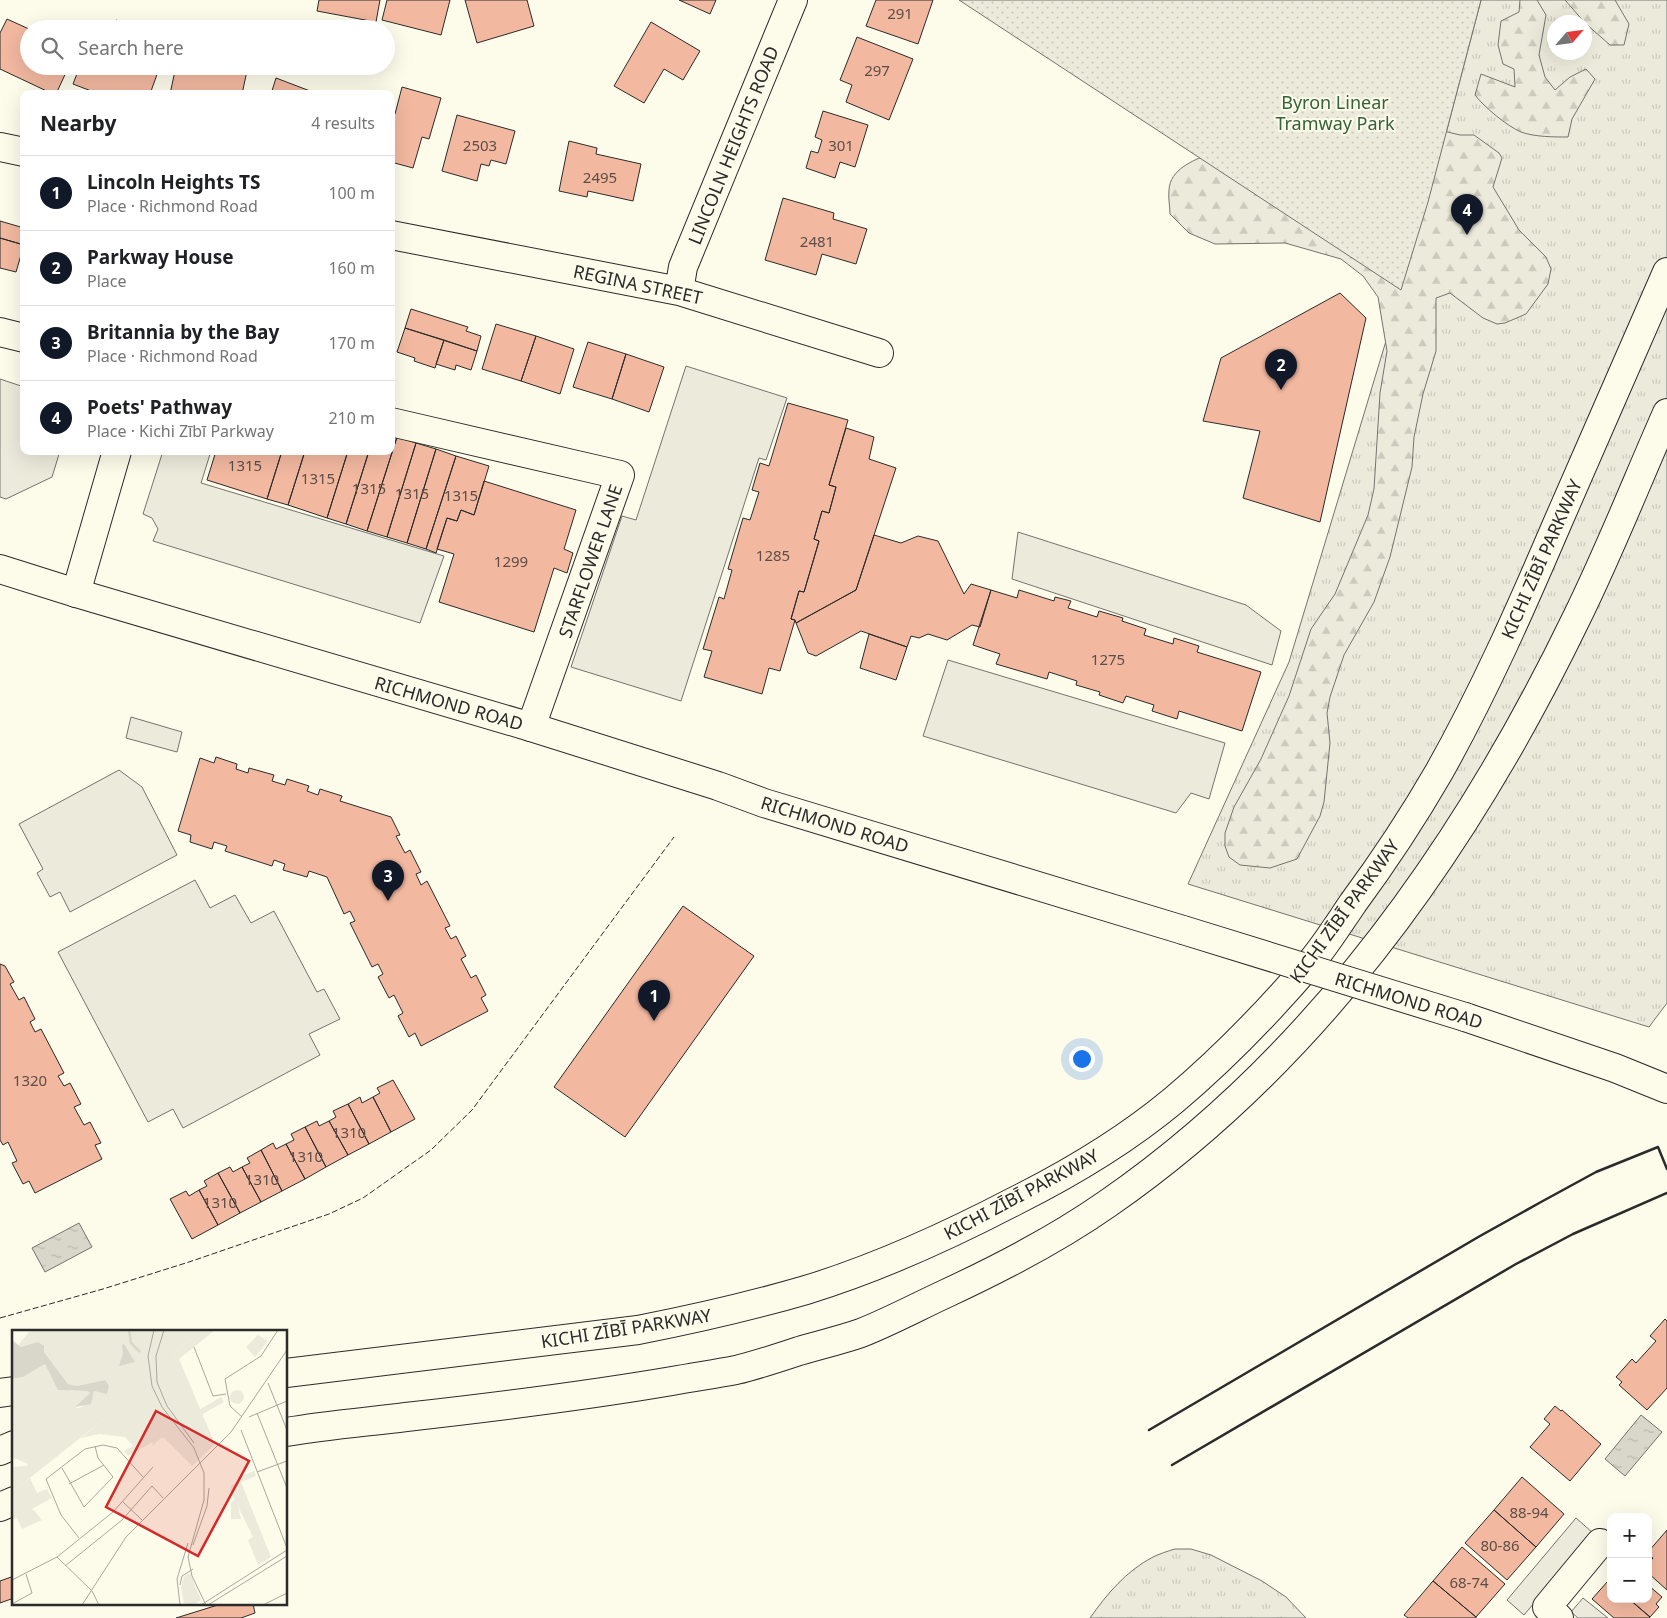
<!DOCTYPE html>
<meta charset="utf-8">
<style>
:root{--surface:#fff;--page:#f6f6f6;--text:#202124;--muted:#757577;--line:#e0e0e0;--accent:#111827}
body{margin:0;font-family:"Noto Sans",sans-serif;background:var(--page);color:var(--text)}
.controls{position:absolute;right:15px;bottom:15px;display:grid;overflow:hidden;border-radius:10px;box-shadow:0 5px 20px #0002}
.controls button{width:45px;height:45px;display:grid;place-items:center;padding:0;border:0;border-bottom:1px solid var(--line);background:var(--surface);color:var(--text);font:25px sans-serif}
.compass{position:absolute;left:1547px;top:15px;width:45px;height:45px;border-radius:50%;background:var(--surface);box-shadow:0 5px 20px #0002;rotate:62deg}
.you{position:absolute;left:1081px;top:1058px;width:18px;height:18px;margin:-12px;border:4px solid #fff;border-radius:50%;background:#1a73e8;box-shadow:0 0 0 8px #1a73e833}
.badge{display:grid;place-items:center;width:32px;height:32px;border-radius:50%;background:var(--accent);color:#fff;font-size:16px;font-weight:700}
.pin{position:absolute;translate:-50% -41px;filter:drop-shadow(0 1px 2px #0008)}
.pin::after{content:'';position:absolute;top:26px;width:18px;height:15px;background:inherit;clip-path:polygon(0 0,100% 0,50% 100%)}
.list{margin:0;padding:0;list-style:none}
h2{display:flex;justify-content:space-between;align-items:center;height:65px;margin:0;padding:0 20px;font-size:21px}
h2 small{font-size:16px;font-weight:400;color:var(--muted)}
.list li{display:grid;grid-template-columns:32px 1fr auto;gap:15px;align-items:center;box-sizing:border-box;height:75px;padding:0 20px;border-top:1px solid var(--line)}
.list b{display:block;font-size:19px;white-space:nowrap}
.list p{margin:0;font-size:16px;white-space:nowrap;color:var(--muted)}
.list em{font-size:16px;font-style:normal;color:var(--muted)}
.icon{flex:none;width:28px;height:28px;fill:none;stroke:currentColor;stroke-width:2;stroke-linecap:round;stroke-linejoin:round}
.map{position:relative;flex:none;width:1667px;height:1618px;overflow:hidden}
.search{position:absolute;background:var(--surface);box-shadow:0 5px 20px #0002;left:20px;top:20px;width:375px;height:55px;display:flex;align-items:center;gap:12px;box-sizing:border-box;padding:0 18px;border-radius:28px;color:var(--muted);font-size:19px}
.panel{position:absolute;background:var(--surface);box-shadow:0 5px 20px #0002;left:20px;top:90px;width:375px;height:365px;border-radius:10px}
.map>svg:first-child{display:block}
.grass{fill:url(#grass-tufts);stroke:#74746e;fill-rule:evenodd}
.forest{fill:url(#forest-firs);stroke:#74746e}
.park{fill:url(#park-dots);stroke:#74746e}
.parking{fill:#eceadb;stroke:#74746e}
.water{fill:url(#water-ripples);stroke:#74746e}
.building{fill:#f2b8a0;stroke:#2b2b2b}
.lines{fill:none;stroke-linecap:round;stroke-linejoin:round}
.minor-casing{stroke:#2b2b2b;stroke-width:30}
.major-casing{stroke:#2b2b2b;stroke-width:30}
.highway-casing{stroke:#2b2b2b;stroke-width:30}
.minor{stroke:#fdfbea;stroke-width:28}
.major{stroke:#fdfbea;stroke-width:28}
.highway{stroke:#fdfbea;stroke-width:28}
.major-bridge-casing{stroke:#2b2b2b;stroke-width:30;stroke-linecap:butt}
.major-bridge{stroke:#fdfbea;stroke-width:28}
.fence{stroke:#2b2b2b;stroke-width:1;stroke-dasharray:6 2.5;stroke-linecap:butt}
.wall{stroke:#2b2b2b;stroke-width:2.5}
.labels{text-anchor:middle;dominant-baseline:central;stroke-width:4;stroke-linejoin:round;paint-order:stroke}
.number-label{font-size:15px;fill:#5d4e48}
.park-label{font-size:18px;fill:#34623c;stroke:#fdfbea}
.street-label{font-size:18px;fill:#2b2b2b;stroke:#fdfbea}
.inset-river{fill:none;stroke:#d8d7c9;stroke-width:2.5}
.inset-road{fill:none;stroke:#a9a89e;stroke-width:1}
.view{fill:#d62828;fill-opacity:0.15;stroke:#d62828;stroke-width:2.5}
.inset-edge{fill:none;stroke:#2b2b2b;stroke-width:2.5}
</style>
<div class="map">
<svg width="1667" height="1618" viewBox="0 0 1667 1618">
<defs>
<pattern id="grass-tufts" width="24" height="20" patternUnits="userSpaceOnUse" patternTransform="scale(1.25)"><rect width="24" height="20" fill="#ecebdb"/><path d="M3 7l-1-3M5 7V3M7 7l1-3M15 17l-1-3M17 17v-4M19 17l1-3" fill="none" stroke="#cbcabc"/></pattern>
<pattern id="forest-firs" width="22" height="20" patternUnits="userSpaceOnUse" patternTransform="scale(1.25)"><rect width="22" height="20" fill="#ecebdb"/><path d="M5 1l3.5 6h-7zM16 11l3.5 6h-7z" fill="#cbcabc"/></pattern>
<pattern id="park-dots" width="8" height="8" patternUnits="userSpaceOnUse" patternTransform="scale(1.25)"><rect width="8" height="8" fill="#ecebdb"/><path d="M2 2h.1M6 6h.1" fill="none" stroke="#cbcabc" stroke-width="1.8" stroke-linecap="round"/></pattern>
<pattern id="water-ripples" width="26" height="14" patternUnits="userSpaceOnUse" patternTransform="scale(1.25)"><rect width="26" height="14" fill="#d8d7c9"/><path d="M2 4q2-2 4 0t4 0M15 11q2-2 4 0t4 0" fill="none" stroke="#bab9ad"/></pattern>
</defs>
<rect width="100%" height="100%" fill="#fdfbea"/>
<path class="grass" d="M1481,0H1667V1003L1649,1027L1188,884L1289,662L1428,202ZM1554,22H1584V52H1554Z
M1175,1549H1191L1211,1555L1262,1581L1286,1597L1306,1618H1090C1107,1594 1126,1571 1153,1557C1159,1554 1168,1551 1175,1549Z"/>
<path class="forest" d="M1520,0H1537L1546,15L1539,55L1545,77L1555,90L1570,77L1586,69L1595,79L1572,119L1568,137C1555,137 1534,137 1521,132C1507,126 1484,107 1475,95L1481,74L1515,87L1514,69L1503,64L1498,45L1501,21L1519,12Z
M1565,0H1615L1629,24L1624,45H1610L1585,23Z
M1419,125L1460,135H1474L1499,153L1502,158L1493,187L1519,230L1546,257L1551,269L1548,284L1526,314L1505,323L1497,324L1483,318L1450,293L1436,298V351L1423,394L1414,437L1412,467L1390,557L1374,602L1344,655L1330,697L1327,713L1330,743L1324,802L1320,816L1297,859L1270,868L1240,865L1229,857L1225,846V833L1234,807L1261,759L1289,696L1311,629L1335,594L1368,515L1374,489L1380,393L1387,351L1378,297L1363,276L1341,259L1285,243L1215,244L1189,233L1170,214C1170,206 1168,198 1169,190C1170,169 1193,161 1208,154Z"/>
<path class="park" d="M959,0H1481L1428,202L1401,290Z"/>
<path class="parking" d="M686,366L787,398L766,460L759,458L681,701L571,667L622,516L636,520Z
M0,379L24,387V451H60L52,477L6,499L0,497Z
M163,451H211L201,483L444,556L420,623L153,541L158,529L152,518L143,514Z
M1018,532L1246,605L1281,631L1272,665L1012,579Z
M948,660L1225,743L1209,799L1191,793L1176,813L923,736Z
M131,717L182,732L177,752L126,738Z
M119,770L142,787L177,855L70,912L60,892L50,897L37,873L43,869L19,824Z
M195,880L210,908L235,895L251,923L274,911L317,992L324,989L340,1019L309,1034L320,1055L183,1128L173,1109L148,1122L58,952Z
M1576,1518L1593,1533L1524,1615L1507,1600Z
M1583,1598L1608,1618H1578L1571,1612Z"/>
<path class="water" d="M79,1223L92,1247L45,1272L32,1248Z
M1641,1415L1662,1432L1625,1476L1605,1459Z"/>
<path class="building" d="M319,0H380L376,22L317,11Z
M387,0H450L441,35L382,20Z
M465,0H527L534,26L477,43Z
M679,0H716L710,14Z
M876,0H933L918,44L866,26Z
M7,19L29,29V66H69L56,94H53L0,69V33Z
M116,20L138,29H113Z
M651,22L700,51L683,80L664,69L644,103L614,86Z
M857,37L913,59L889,120L846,102L852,85L840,80Z
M80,66H160L150,94H99L73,84Z
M176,66H228L247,71L242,94H170Z
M276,78L318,94H271Z
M402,87L441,98L429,139L422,137L413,168L391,162V113L395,114Z
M823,111L868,125L855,167L840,162L835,178L806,168L811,151L818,153L822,140L815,137Z
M457,115L515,131L506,164L491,160L489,166L481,164L477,181L442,171Z
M569,141L597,148L596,154L641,164L633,201L588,191L587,197L559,191Z
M783,198L834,213L833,219L867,229L856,264L822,254L816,275L765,260Z
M0,221L24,228V245L0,238Z
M0,238L24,245L16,272L0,268Z
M1340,293L1366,318L1320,522L1243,498L1260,431L1203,421L1221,358Z
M411,309L468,327L466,331L481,336L477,351L405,328Z
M496,324L536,336L521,381L482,369Z
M405,328L444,340L435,368L414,361L415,358L397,352Z
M536,336L574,349L560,394L521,381Z
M444,340L477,351L471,370L456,365L455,370L436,364Z
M588,342L626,354L612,399L573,387Z
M626,354L664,367L649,412L612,399Z
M788,403L848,420L829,485L836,487L829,513L822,511L814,539L819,541L804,592L799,591L791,619L795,620L780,671L769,668L762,694L704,677L712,651L703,649L719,597L724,599L732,570L728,569L743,518L750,520L759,492L752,490L760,463L769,466Z
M846,428L874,437L869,459L896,468L856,590L796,623L795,620L791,619L799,591L804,592L819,541L814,539L822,511L829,513L836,487L829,485Z
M391,435L397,437L367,531L346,524L369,451H391Z
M397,437L416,443L387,537L367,531Z
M416,443L436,449L407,543L387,537Z
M436,449L456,456L426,549L407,543Z
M216,451H282L267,499L207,480Z
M282,451H305L288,505L267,499Z
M305,451H348L327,518L288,505Z
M348,451H369L346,524L327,518Z
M456,456L489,466L474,515L461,510L457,521L447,518L436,553L426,549Z
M484,481L576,510L564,549L573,553L567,573L554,568L534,632L439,602L454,554L437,549L447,518L457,521L461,510L474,515Z
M874,535L901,543L918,536L938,541L964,594L971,584L991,590L980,627L972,625L947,640L928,634L919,638L911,636L907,647L861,631L816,656L808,653L796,623L856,590Z
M991,590L1017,598L1019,590L1054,601L1055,597L1071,601L1068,608L1097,617L1099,611L1123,618L1122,621L1146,629L1144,635L1173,644L1174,638L1199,646L1197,652L1261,672L1242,731L1179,711L1177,719L1152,711L1154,705L1126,696L1123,703L1099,695L1100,692L1076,685L1077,681L1049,672L1047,679L996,664L1000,654L973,645Z
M869,634L907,647L896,680L860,668Z
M216,757L237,764L236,769L248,773L249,768L274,775L272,781L285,785L287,779L309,786L307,791L318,795L320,789L342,796L340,801L391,817L400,835L396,836L405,853L410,850L421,872L416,874L421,885L427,881L450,926L445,928L451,939L456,936L466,956L461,959L471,978L476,975L486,995L481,998L488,1011L421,1046L415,1033L409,1037L398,1016L403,1013L394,995L389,998L378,977L383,974L378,964L372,967L350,923L355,921L350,911L344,914L327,877L309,871L307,877L283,870L285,864L274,860L272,866L225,851L227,846L214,842L212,849L190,842L191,835L178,831L200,758L214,763Z
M683,906L754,956L625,1137L554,1087Z
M0,964L5,966L14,982L10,984L19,1000L24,997L35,1019L30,1022L35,1032L41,1029L64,1073L58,1076L64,1086L70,1083L81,1104L74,1107L84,1125L90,1122L101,1143L95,1145L102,1159L35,1193L29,1181L23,1184L12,1163L17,1161L8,1142L3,1145L0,1140Z
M393,1080L415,1119L391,1132L373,1097L380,1093L377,1088Z
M360,1097L362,1103L373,1097L391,1132L369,1144L348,1104Z
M348,1104L369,1144L348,1155L329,1121L336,1117L333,1111Z
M317,1121L319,1126L329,1121L348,1155L326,1167L305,1127Z
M305,1127L326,1167L305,1179L286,1144L294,1140L291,1134Z
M273,1143L276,1149L286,1144L305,1179L282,1191L261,1150Z
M261,1150L282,1191L261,1202L242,1167L250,1163L247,1158Z
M230,1167L233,1172L242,1167L261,1202L240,1213L218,1173Z
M218,1173L240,1213L218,1225L199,1190L207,1186L204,1181Z
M199,1190L218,1225L192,1239L170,1199L186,1191L189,1196Z
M1665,1319L1667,1321V1388L1647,1410L1619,1385L1622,1382L1616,1377L1632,1359L1636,1363L1656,1341L1650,1336Z
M1555,1406L1561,1411L1562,1410L1601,1444L1570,1481L1530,1447L1550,1424L1544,1419Z
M1522,1477L1564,1514L1536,1547L1494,1510Z
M1494,1510L1536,1547L1507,1580L1465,1543Z
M1667,1530V1590L1648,1573V1564L1653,1558L1648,1555V1552Z
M1462,1547L1505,1584L1476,1617L1433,1581Z
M14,1576V1598L0,1603V1581Z
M1433,1581L1476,1617V1618H1408L1404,1615Z
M1608,1581L1611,1584V1599H1629L1650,1617L1649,1618H1614L1592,1599Z
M1648,1585L1662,1597L1656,1604L1659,1607L1650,1617L1629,1599H1648Z
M221,1604H253L255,1613L241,1618H176Z"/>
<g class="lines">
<defs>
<path id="minor" d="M0,147L24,152
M391,235L679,291L879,353
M679,291L683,267L793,0
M0,332L24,338
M391,422L620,475L531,727
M76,593L117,451
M1559,1618L1547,1607L1600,1543"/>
<path id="major" d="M0,569L76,593L531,727L718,786L764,803L1183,930
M1465,1017L1615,1068L1667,1089"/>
<path id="highway" d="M286,1373L638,1330C695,1319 751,1306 806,1290C878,1268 948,1236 1015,1201C1071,1173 1126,1140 1174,1100C1224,1058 1270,1010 1312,961C1327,943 1340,922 1353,903C1384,861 1413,817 1439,772C1484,692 1521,608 1557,524C1594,440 1630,356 1667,272
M0,1393L14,1391
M286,1432C326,1425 366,1422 406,1417C495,1407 584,1396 672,1381C694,1377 715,1374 736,1370C757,1365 778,1358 799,1351C819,1345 841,1340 861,1333C889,1322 917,1307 945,1294C1001,1268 1057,1239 1107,1204C1318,1058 1467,845 1577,617C1610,550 1637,481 1667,413
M0,1451L14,1445
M0,1507L14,1501"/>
</defs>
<use href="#minor" class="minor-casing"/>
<use href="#major" class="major-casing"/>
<use href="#highway" class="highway-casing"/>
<use href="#minor" class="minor"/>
<use href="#major" class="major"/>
<use href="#highway" class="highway"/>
<defs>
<path id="major-bridge" d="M1183,930L1465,1017"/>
</defs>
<use href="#major-bridge" class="major-bridge-casing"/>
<use href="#major-bridge" class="major-bridge"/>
<path class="fence" d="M0,1318L103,1289L189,1262L329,1214L363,1198L431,1150L472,1110L674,837"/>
<path class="wall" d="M1149,1430L1480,1236L1541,1202L1596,1172L1658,1147L1667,1169
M1172,1465L1516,1264L1573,1234L1667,1193"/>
</g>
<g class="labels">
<g class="number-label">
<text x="900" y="13">291</text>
<text x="877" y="70">297</text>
<text x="480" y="145">2503</text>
<text x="841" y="145">301</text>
<text x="600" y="177">2495</text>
<text x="817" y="241">2481</text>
<text x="245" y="465">1315</text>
<text x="318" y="478">1315</text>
<text x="369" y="488">1315</text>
<text x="412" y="493">1315</text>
<text x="461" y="495">1315</text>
<text x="773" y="555">1285</text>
<text x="511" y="561">1299</text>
<text x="1108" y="659">1275</text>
<text x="30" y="1080">1320</text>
<text x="349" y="1132">1310</text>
<text x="306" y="1156">1310</text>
<text x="262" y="1179">1310</text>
<text x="220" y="1202">1310</text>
<text x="1529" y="1512">88-94</text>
<text x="1500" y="1545">80-86</text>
<text x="1469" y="1582">68-74</text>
</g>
<g class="park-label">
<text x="1335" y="102">Byron Linear<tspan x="1335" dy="21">Tramway Park</tspan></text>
</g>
<g class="street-label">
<text transform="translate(733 145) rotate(-68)">LINCOLN HEIGHTS ROAD</text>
<text transform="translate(638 284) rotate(12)">REGINA STREET</text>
<text transform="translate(1541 559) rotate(-66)">KICHI ZĪBĪ PARKWAY</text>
<text transform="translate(590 561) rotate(-71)">STARFLOWER LANE</text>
<text transform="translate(449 703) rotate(16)">RICHMOND ROAD</text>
<text transform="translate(835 824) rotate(17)">RICHMOND ROAD</text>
<text transform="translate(1344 911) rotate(-54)">KICHI ZĪBĪ PARKWAY</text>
<text transform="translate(1409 1000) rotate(17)">RICHMOND ROAD</text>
<text transform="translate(1021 1194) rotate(-28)">KICHI ZĪBĪ PARKWAY</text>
<text transform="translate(626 1328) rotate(-9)">KICHI ZĪBĪ PARKWAY</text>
</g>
</g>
<g transform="translate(12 1330)">
<rect width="275" height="275" fill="#fdfbea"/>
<path d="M111,0H191L161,23L167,29L203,114L180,136L115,71L0,162V153L95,50ZM242,141L244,146L229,152L259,227L246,235L236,210L241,207L218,160L220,155L228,150L227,147ZM178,243L189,270L182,275L172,273L169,258L172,246Z" fill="#ecebdb"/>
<path d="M19,0H113L102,43L110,54L119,53V59L0,154V137L15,136L16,134L0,127V49L11,47L33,34L45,55L60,61L76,60L78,63L63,77L66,78L79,74L82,61L91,64L93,50L65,56L56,54L32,22L8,17L7,14ZM191,0H203L167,29L161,23ZM132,34V47L136,53L131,59L128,51H122L120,46ZM218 67a7 7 0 1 1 14 0a7 7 0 1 1-14 0ZM118,65L129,72L130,79L126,80L118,73L108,78ZM146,96L157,97L155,104L181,126V132L156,108H149L140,116ZM223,169L225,173L229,189H219V173Z" fill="#ecebdb"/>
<path d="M246,5L256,11L243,27L234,17ZM209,67L212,72L189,85L187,80ZM115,70L153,105L116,126L112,121L121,116L113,107L87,104L69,108ZM18,148L25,163L35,159L40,168L0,190V162Z" fill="#ecebdb"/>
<path d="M10,155L18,165L0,179V163ZM12,177L22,180L30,190L10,199L1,179Z" fill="#ecebdb"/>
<path d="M0,10L9,17L26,12L32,16V22L56,54L65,56L93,50L97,56L95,64L82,61L79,74L63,77L78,63L76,61L46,60L33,34L11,47L0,49ZM112,14L123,32L107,36L111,23L110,15Z" fill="#d8d7c9"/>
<path class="inset-river" d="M117,0L119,13L128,22"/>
<path class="inset-road" d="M142,0L136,26L140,56L150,77L182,118L192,143V170L176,227L180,246L194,275M152,0L144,26L145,52L155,76L182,113M182,17L201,66L214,64M256,53L275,100M245,83L275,158M230,87L218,76L213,49L249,26L266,0M237,87L275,71M229,100L275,218M50,138L72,177L101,147L86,128L83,116M245,142L275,131M57,154L92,135M111,172L130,190M67,208L49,185L34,149L73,119L91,115L105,118L131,147M181,215L195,176L197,158M45,227L80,261L87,275M53,236L110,190L140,156L151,168M0,250L45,227L101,182L141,137M168,255L170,246L181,239M0,274L20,263L14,244M70,275L114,207L219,102L275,20M168,275L165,249L176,213M189,275L275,220M196,275L275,226M251,275L275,263"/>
<path class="view" d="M144,81L237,131L186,226L94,177Z"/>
<rect width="275" height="275" class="inset-edge"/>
</g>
</svg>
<div class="controls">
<button>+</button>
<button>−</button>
</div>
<svg class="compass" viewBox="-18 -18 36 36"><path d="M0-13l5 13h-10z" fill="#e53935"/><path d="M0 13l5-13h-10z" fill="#757577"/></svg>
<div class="you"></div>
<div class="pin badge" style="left:654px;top:1021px">1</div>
<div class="pin badge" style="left:1281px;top:390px">2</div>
<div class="pin badge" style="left:388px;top:901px">3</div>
<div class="pin badge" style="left:1467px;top:235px">4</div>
<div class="search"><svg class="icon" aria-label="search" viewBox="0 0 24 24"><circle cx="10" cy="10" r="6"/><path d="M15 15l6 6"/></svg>Search here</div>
<section class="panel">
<h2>Nearby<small>4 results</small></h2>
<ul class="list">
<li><span class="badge">1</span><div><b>Lincoln Heights TS</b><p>Place · Richmond Road</p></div><em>100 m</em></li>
<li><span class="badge">2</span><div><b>Parkway House</b><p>Place</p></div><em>160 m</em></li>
<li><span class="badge">3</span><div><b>Britannia by the Bay</b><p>Place · Richmond Road</p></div><em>170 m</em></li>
<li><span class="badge">4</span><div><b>Poets' Pathway</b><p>Place · Kichi Zībī Parkway</p></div><em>210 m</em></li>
</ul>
</section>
</div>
